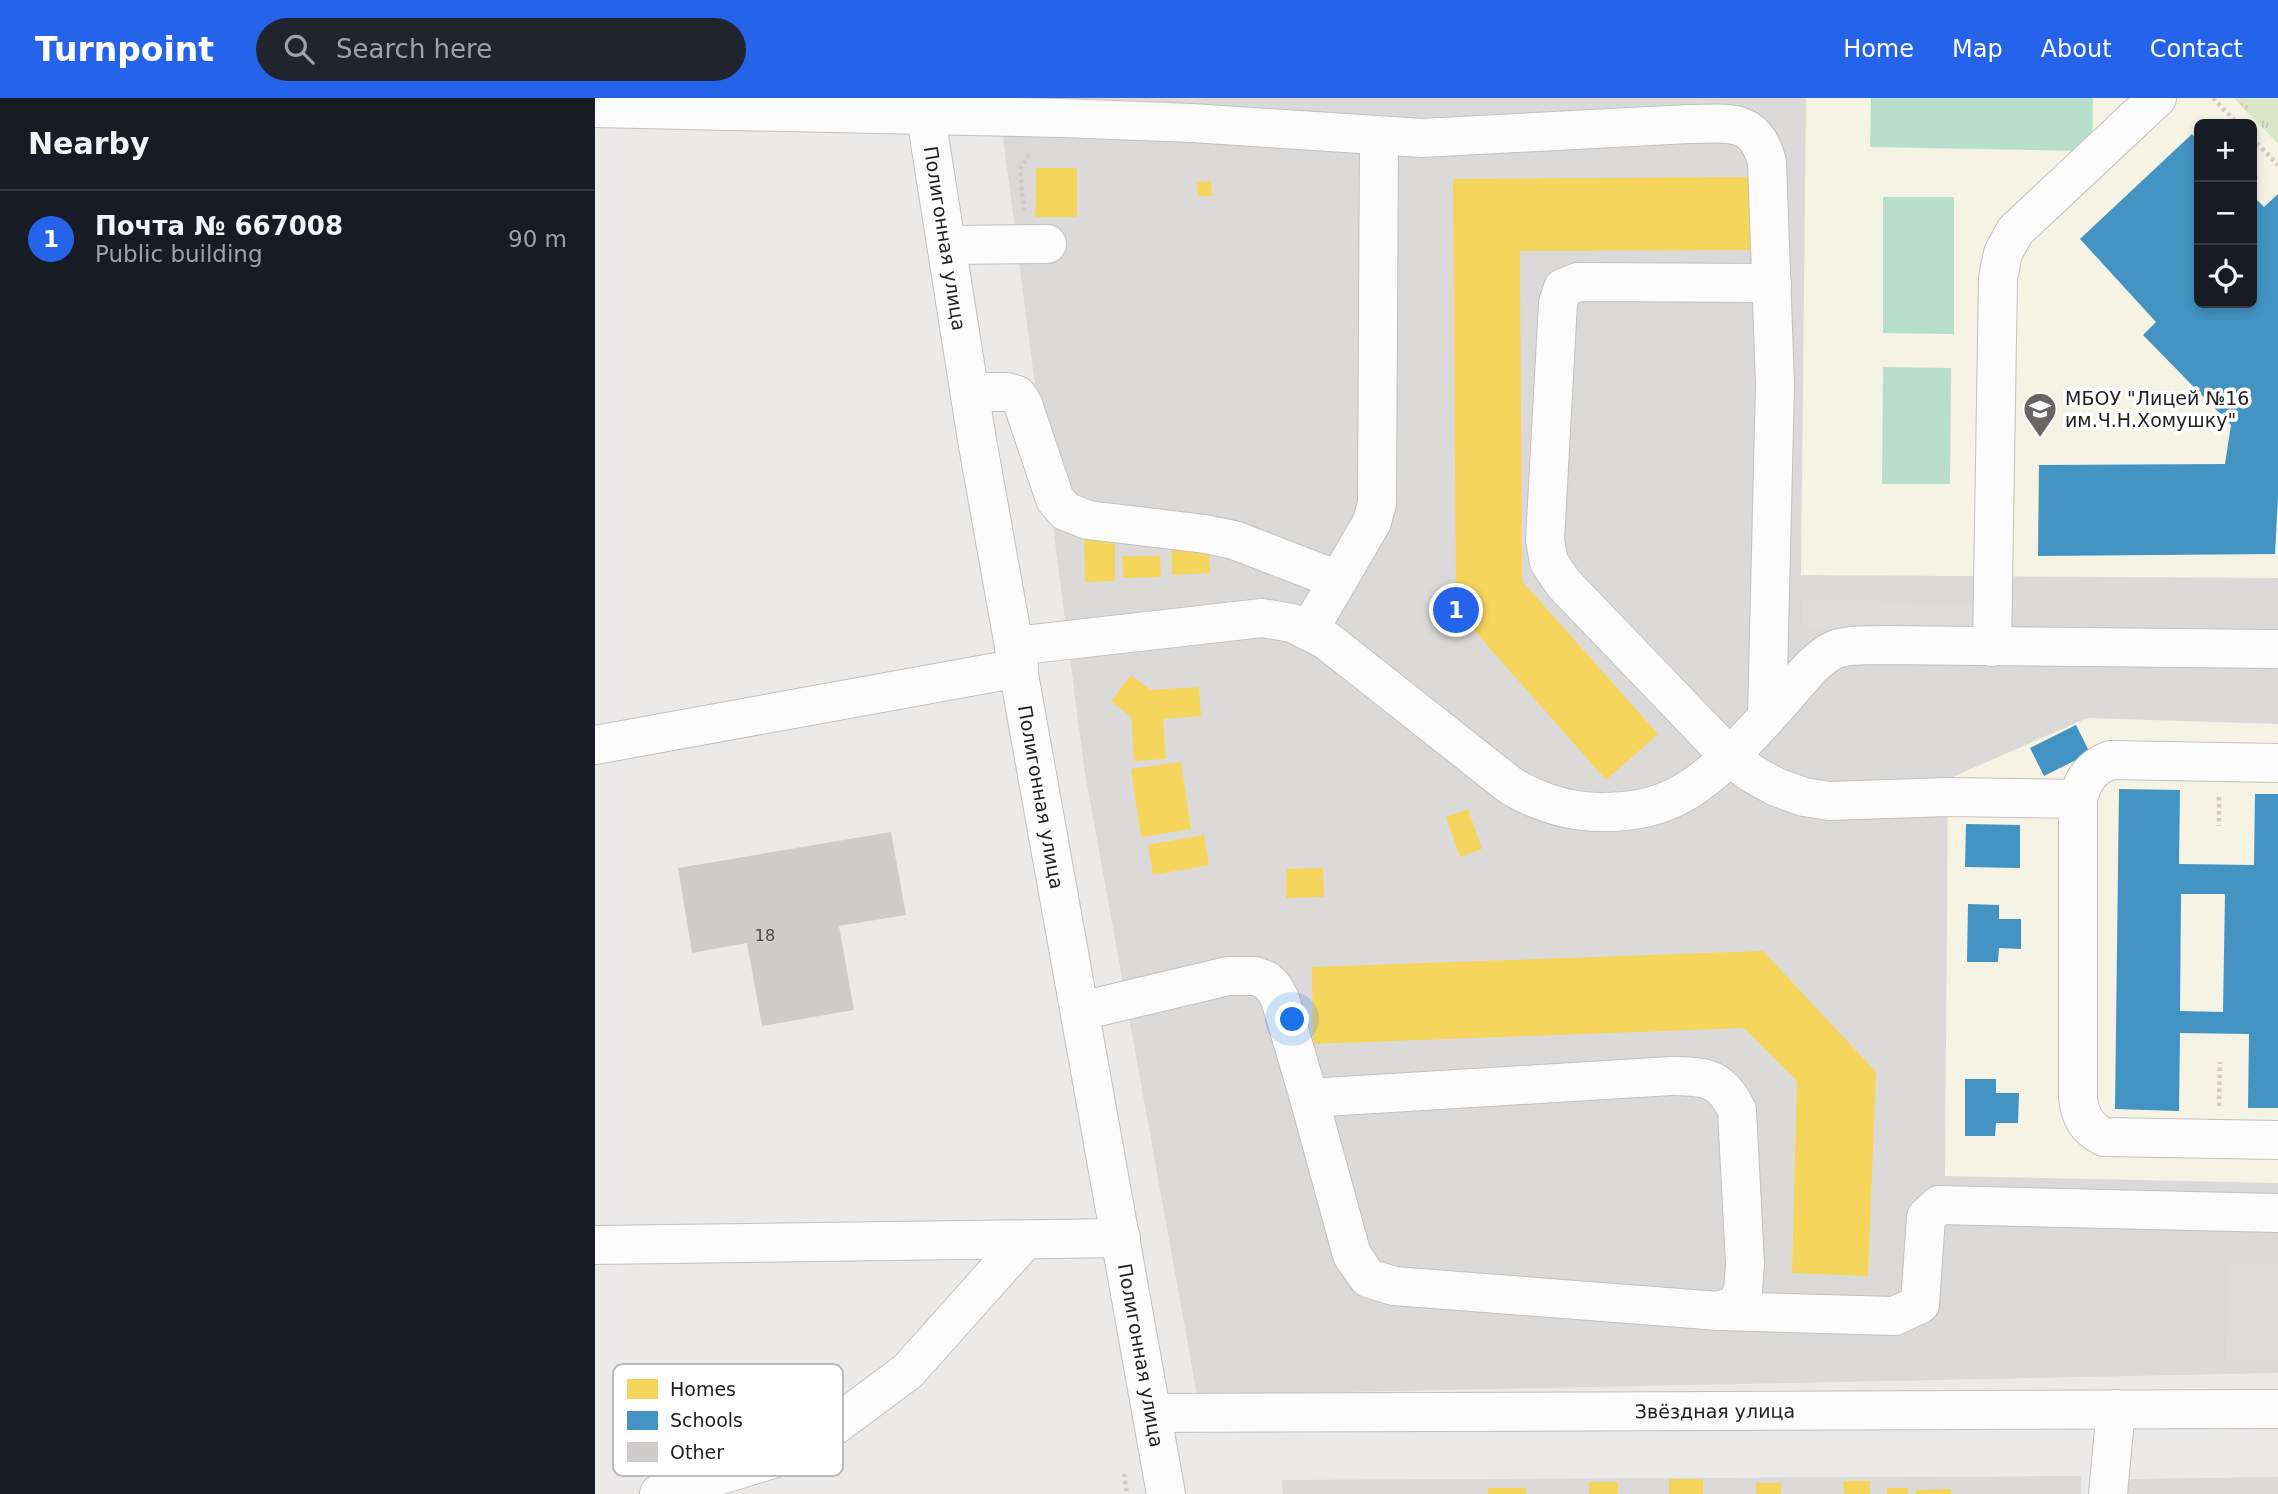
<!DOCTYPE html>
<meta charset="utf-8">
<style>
:root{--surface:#171b24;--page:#20242c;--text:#f1f3f6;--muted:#9ea1a6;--line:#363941;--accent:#2563eb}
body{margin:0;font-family:"DejaVu Sans",sans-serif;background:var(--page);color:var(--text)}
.controls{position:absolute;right:21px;top:21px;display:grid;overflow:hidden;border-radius:10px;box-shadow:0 4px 10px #0003}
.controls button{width:63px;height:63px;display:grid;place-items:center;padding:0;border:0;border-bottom:2px solid var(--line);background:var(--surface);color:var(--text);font:35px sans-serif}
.you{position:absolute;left:698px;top:922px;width:24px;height:24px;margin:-18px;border:5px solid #fff;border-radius:50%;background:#1a73e8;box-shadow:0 0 0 10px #1a73e833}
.badge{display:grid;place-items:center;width:46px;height:46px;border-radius:50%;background:var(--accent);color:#fff;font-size:23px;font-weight:700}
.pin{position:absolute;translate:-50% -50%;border:4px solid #fff;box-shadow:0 2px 7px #0006}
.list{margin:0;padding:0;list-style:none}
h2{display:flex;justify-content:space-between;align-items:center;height:91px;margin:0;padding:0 28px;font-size:30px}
h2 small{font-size:23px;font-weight:400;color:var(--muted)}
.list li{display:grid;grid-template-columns:46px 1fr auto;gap:21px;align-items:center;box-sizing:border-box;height:98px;padding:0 28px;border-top:2px solid var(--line)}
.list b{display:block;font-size:26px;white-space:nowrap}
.list p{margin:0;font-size:23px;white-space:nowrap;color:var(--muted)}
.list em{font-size:23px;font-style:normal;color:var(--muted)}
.icon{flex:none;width:38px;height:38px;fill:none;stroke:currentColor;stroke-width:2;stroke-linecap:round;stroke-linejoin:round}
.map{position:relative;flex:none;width:1683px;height:1396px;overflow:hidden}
header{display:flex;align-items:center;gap:42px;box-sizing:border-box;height:98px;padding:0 35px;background:var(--accent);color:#fff}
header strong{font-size:33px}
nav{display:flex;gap:38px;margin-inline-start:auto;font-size:24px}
.search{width:490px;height:63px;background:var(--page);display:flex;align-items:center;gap:18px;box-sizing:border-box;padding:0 24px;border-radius:38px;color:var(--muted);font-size:26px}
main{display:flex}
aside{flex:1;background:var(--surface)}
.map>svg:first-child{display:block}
.residential{fill:#dbdad9;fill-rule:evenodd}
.education{fill:#f5f3e4;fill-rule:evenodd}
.grass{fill:url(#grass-tufts)}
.pitch{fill:#b7dfcb}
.parking{fill:#dddcdb}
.homes{fill:#f6d55c}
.schools{fill:#4393c3;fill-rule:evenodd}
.building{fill:#cfcdcb}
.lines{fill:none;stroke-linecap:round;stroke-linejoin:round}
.minor-casing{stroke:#c2c1c0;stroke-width:40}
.path{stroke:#d5c9c8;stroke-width:4.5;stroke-dasharray:3.5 3.5;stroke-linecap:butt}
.minor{stroke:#fcfcfc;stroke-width:38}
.labels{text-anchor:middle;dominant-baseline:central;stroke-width:7;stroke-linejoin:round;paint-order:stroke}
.number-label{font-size:16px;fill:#4b4a4a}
.street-label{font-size:19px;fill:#1f1f1f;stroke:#fff}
.poi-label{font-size:19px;fill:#1f1f1f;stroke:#fff;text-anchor:start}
.key{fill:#fff;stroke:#bcbcbc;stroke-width:2}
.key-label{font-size:19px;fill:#1f1f1f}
</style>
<header>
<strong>Turnpoint</strong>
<div class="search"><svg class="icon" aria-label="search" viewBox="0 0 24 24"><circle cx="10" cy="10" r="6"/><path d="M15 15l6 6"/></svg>Search here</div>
<nav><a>Home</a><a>Map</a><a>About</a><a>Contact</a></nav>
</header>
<main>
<aside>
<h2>Nearby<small></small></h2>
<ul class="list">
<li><span class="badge">1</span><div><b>Почта № 667008</b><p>Public building</p></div><em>90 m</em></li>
</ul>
</aside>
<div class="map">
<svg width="1683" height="1396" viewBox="0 0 1683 1396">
<defs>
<pattern id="grass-tufts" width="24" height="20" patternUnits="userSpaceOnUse" patternTransform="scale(1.75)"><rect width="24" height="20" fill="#dbe7c9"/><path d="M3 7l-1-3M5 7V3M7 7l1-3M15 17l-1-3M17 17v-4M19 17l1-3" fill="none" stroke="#bcc6ac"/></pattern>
</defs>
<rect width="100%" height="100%" fill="#eceae8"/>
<path class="residential" d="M403,0H1683V1275L602,1297L489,669ZM1604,26H1657V205H1604Z
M1486,1378V1396H688L687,1382Z
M1683,1379V1396H1532L1533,1381Z"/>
<path class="education" d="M1211,0H1683V480L1206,477ZM1604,26H1657V205H1604Z
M1492,620L1683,626V1085L1350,1078L1353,681Z"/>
<path class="grass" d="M1639,0H1683V46Z"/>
<path class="pitch" d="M1276,0H1498L1497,53L1275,49Z
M1288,99H1359V236L1288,235Z
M1288,269L1356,270L1355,386H1287Z"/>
<path class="parking" d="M1207,502L1380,505V534L1207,532Z
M1632,1166H1683V1263H1631Z"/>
<path class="homes" d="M441,70H482V119H440Z
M1158,79L1159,152L925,153L927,483L1063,636L1011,682L861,512L858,81Z
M616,83L617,98H603L602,84Z
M489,440H520V483L490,484Z
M614,447L615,475L577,477L576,449Z
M527,458H565L566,479L528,480Z
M536,577L556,592L604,589L606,618L568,621L571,661L539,663L536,619L516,603Z
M586,664L596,731L546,739L536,671Z
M873,711L887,751L865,759L851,719Z
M609,737L614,767L558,777L553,747Z
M728,770L729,799L691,800V771Z
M1168,853L1281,974L1273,1178L1197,1175L1202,983L1149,930L718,946L717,869Z
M1074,1381H1108V1396H1074Z
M1248,1383H1275V1396H1249Z
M994,1384H1023V1396H994Z
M1161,1385H1186V1396H1161Z
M893,1390H931V1396H893Z
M1292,1390H1313V1396H1292Z
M1356,1391V1396H1321V1392Z"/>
<path class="schools" d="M1597,36L1604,44V205H1657V97L1669,109L1683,96V399L1680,456L1443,458L1444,367L1630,366L1636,327L1548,237L1561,224L1485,141Z
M1481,627L1495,655L1449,678L1435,650Z
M1524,691L1585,692L1584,766L1659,767L1660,696H1683V1010H1653L1654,936L1585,935L1584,1013L1520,1011ZM1586,796H1630L1628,914L1585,913Z
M1371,726L1425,727V770L1370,769Z
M1373,806L1404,807V821H1426V851L1404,850L1403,864H1372Z
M1370,981H1401V995H1424L1423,1025H1401L1400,1038H1370Z"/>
<path class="building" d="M296,734L311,817L244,828L259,912L167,928L152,845L97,855L83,770Z"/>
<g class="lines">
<defs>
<g id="minor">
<path id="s1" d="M328,0L382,342L571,1396"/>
<path d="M0,10L466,20L597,25L827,40L1093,26C1132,26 1160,18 1172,64L1180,286L1172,619"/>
<path d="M352,147L452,146"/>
<path d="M1177,185L983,184L968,190L963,205L950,442L954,464L968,485L1134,658L1156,675L1181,689L1209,699L1234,703L1353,699L1483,701V999C1485,1018 1491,1030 1509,1039L1683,1042"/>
<path d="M375,294H412L422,297L428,306L460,401L470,413L493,422L610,436L639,442L743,482"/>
<path d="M714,532L777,424L782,405L784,38"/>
<path d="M419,548L667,520L697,525L731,542L916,688C945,705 973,714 1006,714C1028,714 1049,712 1069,704C1111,689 1152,641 1182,608C1198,591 1219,561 1239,552C1253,546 1272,548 1287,547L1683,551"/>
<path d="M1397,549L1403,180L1408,155L1420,133L1562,0"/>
<path d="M0,647L424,570"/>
<path d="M1483,701C1488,681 1496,670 1515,662L1683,665"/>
<path d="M486,913L633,878H660L671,882L679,890L685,901L714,1000L757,1157L773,1180L799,1188L1124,1213L1141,1207L1148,1193L1150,1166L1142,1012C1125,978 1111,979 1076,978L714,1000"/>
<path d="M0,1147L526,1140"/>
<path d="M1124,1213L1300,1218L1325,1206L1331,1119L1344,1107L1683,1115"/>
<path id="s2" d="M558,1315L1683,1311"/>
<path d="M64,1396L207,1352L313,1273L430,1142"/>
<path d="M1513,1396L1521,1311"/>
</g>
</defs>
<use href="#minor" class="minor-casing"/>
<path class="path" d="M1618,0L1643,26
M1657,40L1683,67
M429,113L425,71L435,55
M1624,699V728
M1624,1008L1625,964
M529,1376L532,1396"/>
<use href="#minor" class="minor"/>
</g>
<defs>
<symbol id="school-pin" viewBox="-11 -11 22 30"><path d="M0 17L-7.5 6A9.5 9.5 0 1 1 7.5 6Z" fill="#676665" stroke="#fff"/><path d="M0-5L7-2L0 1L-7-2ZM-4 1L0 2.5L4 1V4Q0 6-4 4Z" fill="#fff"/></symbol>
</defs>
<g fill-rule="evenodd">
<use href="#school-pin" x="1426" y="292" width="38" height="52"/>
</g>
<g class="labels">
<g class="number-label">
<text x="170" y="837">18</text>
</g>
<g class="street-label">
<text stroke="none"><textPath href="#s1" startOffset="142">Полигонная улица</textPath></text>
<text stroke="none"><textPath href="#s1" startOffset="709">Полигонная улица</textPath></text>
<text stroke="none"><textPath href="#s1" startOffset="1276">Полигонная улица</textPath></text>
<text stroke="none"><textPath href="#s2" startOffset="562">Звёздная улица</textPath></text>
</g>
<g class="poi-label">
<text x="1470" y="300">МБОУ "Лицей №16<tspan x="1470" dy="22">им.Ч.Н.Хомушку"</tspan></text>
</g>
</g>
<rect x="18" y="1266" width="230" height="112" rx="10" class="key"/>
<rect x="32" y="1281" width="31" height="20" fill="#f6d55c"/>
<rect x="32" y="1313" width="31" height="19" fill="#4393c3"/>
<rect x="32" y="1344" width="31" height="20" fill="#cfcdcb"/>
<g class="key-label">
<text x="75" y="1298">Homes</text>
<text x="75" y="1329">Schools</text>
<text x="75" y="1361">Other</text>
</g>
</svg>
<div class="controls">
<button>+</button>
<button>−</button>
<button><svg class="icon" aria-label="locate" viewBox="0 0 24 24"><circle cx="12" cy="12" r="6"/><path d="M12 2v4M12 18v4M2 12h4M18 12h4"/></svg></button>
</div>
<div class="you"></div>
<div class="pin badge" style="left:861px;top:512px">1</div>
</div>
</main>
